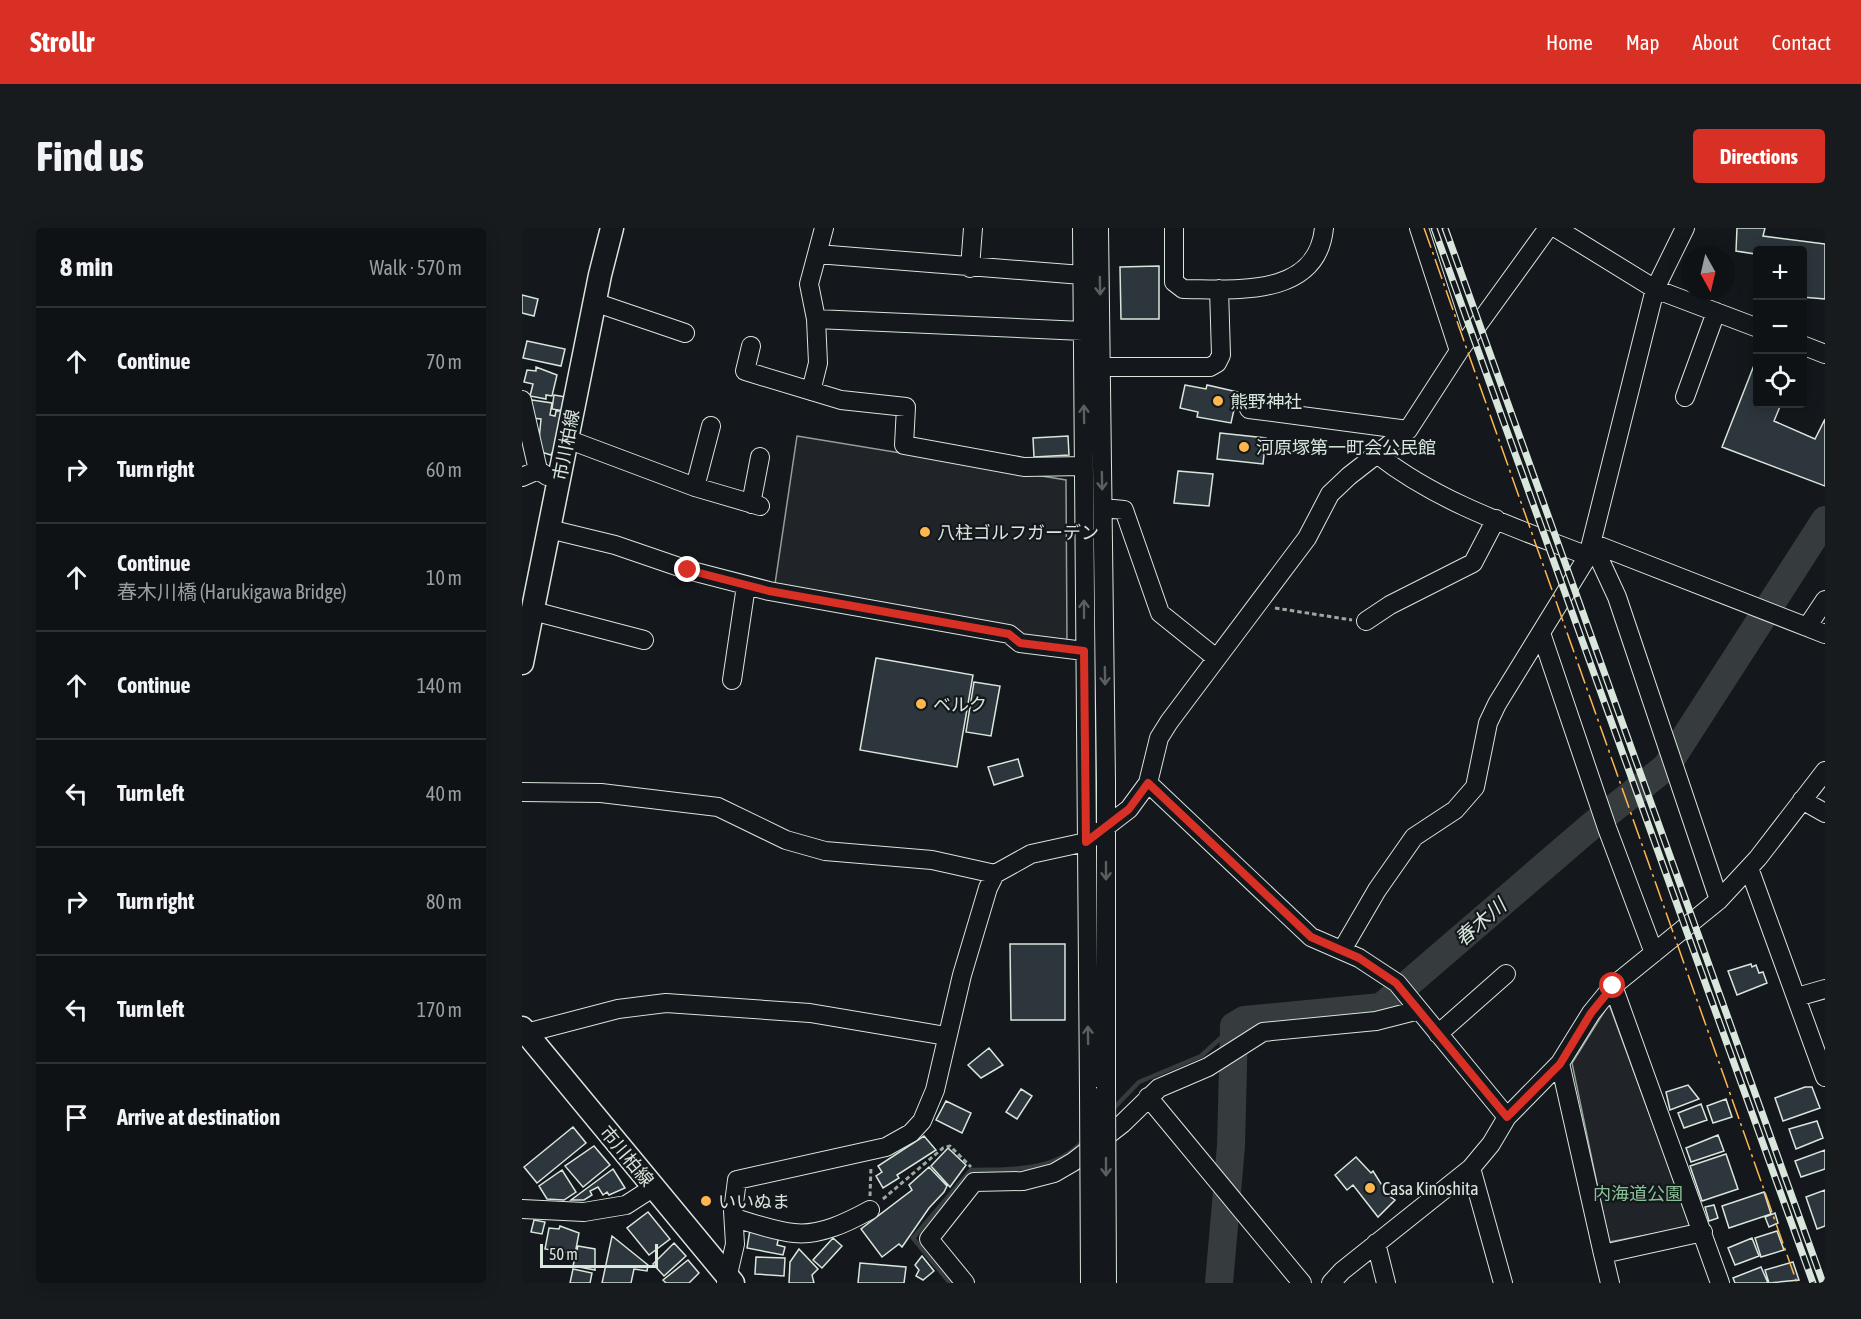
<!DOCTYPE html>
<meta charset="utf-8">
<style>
:root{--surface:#0f1215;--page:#181b1e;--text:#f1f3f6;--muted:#9b9ea0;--line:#2f3234;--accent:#d93025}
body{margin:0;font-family:"Asap Condensed","Noto Sans JP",sans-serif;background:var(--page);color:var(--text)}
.controls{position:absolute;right:18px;top:18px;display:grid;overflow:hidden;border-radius:6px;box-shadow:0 3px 15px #0003}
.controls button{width:54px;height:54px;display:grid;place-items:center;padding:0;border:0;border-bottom:2px solid var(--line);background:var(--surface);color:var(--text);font:30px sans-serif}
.compass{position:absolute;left:1159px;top:18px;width:54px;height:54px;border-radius:50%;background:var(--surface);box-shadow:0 3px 15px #0003;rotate:172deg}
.scale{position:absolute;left:18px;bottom:15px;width:118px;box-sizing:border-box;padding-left:6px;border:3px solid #d8e6dc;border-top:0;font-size:16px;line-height:21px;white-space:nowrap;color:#d8e6dc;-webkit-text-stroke:4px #14181c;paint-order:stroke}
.stop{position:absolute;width:18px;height:18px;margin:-14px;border:4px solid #d93025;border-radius:50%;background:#fff}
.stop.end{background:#d93025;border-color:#fff;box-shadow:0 2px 6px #0008}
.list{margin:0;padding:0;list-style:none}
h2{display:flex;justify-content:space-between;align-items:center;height:78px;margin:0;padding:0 24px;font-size:26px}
h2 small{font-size:20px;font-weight:400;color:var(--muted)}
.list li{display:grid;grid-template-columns:39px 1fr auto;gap:18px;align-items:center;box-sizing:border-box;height:108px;padding:0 24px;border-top:2px solid var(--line)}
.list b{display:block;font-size:22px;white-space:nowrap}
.list p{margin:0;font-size:20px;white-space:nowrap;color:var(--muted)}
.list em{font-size:20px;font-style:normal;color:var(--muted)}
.icon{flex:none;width:33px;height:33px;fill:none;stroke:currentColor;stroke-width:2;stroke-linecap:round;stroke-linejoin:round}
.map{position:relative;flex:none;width:1303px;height:1055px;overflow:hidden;border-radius:6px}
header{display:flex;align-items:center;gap:36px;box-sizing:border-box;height:84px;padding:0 30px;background:var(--accent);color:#fff}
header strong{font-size:28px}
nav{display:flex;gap:33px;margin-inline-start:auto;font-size:21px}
.intro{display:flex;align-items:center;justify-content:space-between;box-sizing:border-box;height:144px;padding:0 36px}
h1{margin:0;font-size:42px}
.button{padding:15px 27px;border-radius:6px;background:var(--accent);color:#fff;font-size:21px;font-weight:700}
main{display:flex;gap:36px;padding:0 36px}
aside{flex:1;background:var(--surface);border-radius:6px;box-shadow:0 3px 15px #0003}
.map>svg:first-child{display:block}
.green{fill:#202428;stroke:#939e99;stroke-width:1.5}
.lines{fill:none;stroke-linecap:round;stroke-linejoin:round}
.stream{stroke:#363b3e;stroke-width:4.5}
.river{stroke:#363b3e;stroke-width:28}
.building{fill:#2c363c;stroke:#d8e6dc;stroke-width:1.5}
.minor-casing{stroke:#d8e6dc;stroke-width:20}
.major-casing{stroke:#d8e6dc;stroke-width:25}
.path{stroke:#9da8a2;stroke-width:3;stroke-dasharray:4.5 3;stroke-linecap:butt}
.minor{stroke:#14181c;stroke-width:18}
.major{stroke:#14181c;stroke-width:22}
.rail-casing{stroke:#d8e6dc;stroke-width:7}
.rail{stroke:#14181c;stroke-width:4.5;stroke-dasharray:14;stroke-linecap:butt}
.minor-bridge-casing{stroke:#d8e6dc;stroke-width:20;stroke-linecap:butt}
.minor-bridge{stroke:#14181c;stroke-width:18}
.power{stroke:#ffb74d;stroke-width:1.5;stroke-dasharray:21 4.5 3 4.5;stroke-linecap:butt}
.oneway{stroke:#59605f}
.route{stroke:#d93025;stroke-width:8}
.poi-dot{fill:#ffb74d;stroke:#14181c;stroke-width:2}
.labels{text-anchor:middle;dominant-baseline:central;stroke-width:4.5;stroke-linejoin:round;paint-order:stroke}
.poi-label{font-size:18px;fill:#d8e6dc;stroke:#14181c;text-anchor:start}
.street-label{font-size:18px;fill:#d8e6dc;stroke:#14181c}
.park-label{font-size:18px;fill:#8ac095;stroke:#14181c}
.water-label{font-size:20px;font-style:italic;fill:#d8e6dc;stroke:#14181c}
</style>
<header>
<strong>Strollr</strong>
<nav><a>Home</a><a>Map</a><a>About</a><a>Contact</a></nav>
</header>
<div class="intro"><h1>Find us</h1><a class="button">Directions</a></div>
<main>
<aside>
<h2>8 min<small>Walk · 570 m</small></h2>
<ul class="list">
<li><svg class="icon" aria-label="ahead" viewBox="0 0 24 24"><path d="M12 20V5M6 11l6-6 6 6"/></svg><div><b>Continue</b></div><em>70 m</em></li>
<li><svg class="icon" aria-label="right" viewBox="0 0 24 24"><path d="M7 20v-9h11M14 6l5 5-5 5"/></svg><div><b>Turn right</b></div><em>60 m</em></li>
<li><svg class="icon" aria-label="ahead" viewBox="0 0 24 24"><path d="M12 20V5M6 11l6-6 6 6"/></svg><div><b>Continue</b><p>春木川橋 (Harukigawa Bridge)</p></div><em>10 m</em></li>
<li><svg class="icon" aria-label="ahead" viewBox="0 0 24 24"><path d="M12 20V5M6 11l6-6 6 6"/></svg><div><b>Continue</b></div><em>140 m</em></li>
<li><svg class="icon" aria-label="left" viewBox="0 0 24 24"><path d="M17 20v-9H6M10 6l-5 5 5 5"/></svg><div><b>Turn left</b></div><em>40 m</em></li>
<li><svg class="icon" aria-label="right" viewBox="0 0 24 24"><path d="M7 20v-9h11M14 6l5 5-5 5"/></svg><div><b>Turn right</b></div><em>80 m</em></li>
<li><svg class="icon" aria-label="left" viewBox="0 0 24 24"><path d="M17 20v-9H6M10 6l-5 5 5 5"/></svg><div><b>Turn left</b></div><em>170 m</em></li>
<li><svg class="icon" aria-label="arrive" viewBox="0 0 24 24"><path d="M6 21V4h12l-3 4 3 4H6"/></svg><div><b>Arrive at destination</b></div></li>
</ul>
</aside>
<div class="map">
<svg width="1303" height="1055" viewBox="0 0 1303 1055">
<rect width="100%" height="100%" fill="#14181c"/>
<path class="green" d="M275,208L544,252L545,415L253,356Z
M1087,776L1169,999L1087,1014L1050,835Z"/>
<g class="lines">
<path class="stream" d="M589,883L617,854L679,828L712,798
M428,1055L391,1010L449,942C489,941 531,945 561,913"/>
<path class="river" d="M697,1055L709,918L712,798L722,792L859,779L1068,599L1144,539L1303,292"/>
</g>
<path class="building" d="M1215,0H1243L1241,8L1303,16V71L1280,69V22H1236V36H1232L1233,26L1214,23Z
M637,38V91H599L598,39Z
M0,67L16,71L12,88L0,85Z
M5,113L43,121L39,138L1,130Z
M1236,127V176H1259L1252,193L1293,211L1303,191V258L1200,219Z
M14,139L35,147L30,168L24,167V171L8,168L11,156L2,154L5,142L14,143Z
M663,157L684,161L685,157L716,164L709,195L675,189L676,184L658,180Z
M32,167L44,169L42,183L30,181Z
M10,172L30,175L28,187L33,188L34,183H43L35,224L31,223L29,227L16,223L19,191L10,190L7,173Z
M698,205L744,210L741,236L695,231Z
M546,208L547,227L512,229L511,210Z
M656,243L691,246L687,278L652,275Z
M354,430L451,447L435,539L338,522Z
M452,454L478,458L469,508L444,504Z
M496,531L501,548L472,557L466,539Z
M488,716H543V792H489Z
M1229,736L1230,739L1234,737L1237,745L1241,744L1245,755L1215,767L1206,743Z
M467,820L481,837L459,850L446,837Z
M1166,857L1177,871L1148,882L1144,864Z
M1283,859H1290L1298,880L1261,893L1253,870Z
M499,861L510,868L495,891L484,884Z
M1204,871L1210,889L1191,895L1185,878Z
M424,873L449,885L440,905L414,892Z
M1179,876L1185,892L1162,900L1156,885Z
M1295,893L1301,910L1274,921L1267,901Z
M51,899L64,915L15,955L2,939Z
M1196,907L1202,923L1169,934L1164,920Z
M402,908L414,922L375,947L377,950L361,960L354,948L360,944L356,938Z
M72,918L88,937L61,959L43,938Z
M426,920L444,937L428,959L409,938Z
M1303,922V941L1279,949L1273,933Z
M1204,926L1216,961L1180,973L1168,938Z
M834,929L849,945L851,943L866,967L873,972L856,989L831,957L825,962L813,947Z
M407,939L425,958L422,964L407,980L380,1019L377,1016L360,1029L339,1001L390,962L387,957Z
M91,941L103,960L87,967L85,964L81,967L76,959L68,963L70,967L62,972H49Z
M40,942L54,964L42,972L25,971L17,958Z
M1303,962V998L1295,1001L1284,969Z
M1242,964L1249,986L1207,1000L1200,978Z
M1192,977L1196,990L1187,993L1183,979Z
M126,984L148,1011L127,1027L105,1000Z
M1253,985L1256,995L1247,999L1243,989Z
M12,992L23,994L20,1006L9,1004Z
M38,998L57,1005L53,1026L23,1021L27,1000L37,1001Z
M228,1002L257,1008L255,1017L263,1019L261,1027L225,1020Z
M1255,1003L1262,1022L1239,1029L1233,1010Z
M90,1008L126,1037L125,1043L112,1041L109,1055H80Z
M311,1010L320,1018L300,1040L291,1032Z
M1230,1010L1237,1028L1213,1037L1206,1020Z
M152,1015L164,1028L142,1048L131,1036Z
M56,1018L73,1021V1042L51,1038Z
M277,1021L296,1041L290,1047L292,1055H267L268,1034Z
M400,1028L412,1043L401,1052L394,1048L397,1042L393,1037Z
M234,1029L263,1030L262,1048L233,1046Z
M166,1032L177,1045L167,1055H144L141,1052Z
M1271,1034L1277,1052L1247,1055L1243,1042Z
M338,1035L384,1039L382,1055H336Z
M1239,1039L1246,1055H1213L1211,1050Z
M51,1041L70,1045L68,1055H48Z"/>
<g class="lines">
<defs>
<path id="minor" d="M302,0L287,56L294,91L561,103
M560,0L567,865
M577,0L584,554V859
M652,0V54L661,61C711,61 795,71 802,0
M897,0L937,123
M1034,0L1133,61L1236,100
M295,26L560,47
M448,40L451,0
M72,74L163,105
M1280,117L1303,126
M229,118L223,143L319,172L384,179L382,217L502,239L562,238
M579,139H688L695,135L699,127L697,61
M289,163L296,135L294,91
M1163,169L1194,84
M0,172L16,242
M727,181L886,202
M45,211L173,259L238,278
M856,227C917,275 994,300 1066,328
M0,249L16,242L25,248
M173,259L189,198
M229,276L238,229
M581,280L602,282L638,385L694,430
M27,301L93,317L166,342L247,363L487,406L498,415L562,423
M1070,315L1095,369L1197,672
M1070,315L1303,406
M11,383L122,412
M844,393L868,377L951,335L974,291
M1285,399L1303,372
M1019,405L1085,600L1132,725
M210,452L224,358
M626,555L789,709L837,730L875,755L985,889
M0,564L79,565L196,579L264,612L303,623L410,632L473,646
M1280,572L1303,585
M1227,640L1303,849
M820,722L855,662L892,609L933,582L953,559L966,495L975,476L1066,328L1133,61L1163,0
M1091,758L1198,1055
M1275,769L1303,761
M4,805L96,781L144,775L288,785L424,808
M916,806L984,746
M1038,835L1081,1026L1181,1004
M626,869L780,1055
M949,940L981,1055
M0,981L62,984L104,977L132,959
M212,990C231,995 252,1003 272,1005C298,1008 326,994 348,982
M854,1015L864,1055
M1081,1026L1088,1055
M204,1055L213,1016L211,983L215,952L364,919L389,905L400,893L413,862L440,747L466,660L473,646L509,626L564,614L607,581L626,555L637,510L647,494L785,310L808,266L827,248L886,202L937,123L1026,0
M443,1055L407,1011L452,954L501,953L532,945L551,934L600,896L637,860L686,839L741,804L854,793L897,782
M809,1055L820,1043L949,940L969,916L985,889L1038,835L1069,785L1091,758L1197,672L1236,630L1303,543"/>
<path id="major" d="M0,435L78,47L90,0
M0,800L211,1055"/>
</defs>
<use href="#minor" class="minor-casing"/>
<use href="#major" class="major-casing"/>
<path class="path" d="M753,380L830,392
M348,968L349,938
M361,971L421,920L428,918L449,939"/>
<use href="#minor" class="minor"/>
<use href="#major" class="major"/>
<defs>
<path id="rail" d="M912,0L1291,1055
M923,0L1301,1055"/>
</defs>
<use href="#rail" class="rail-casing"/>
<use href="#rail" class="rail"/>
<defs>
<path id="minor-bridge" d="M584,859L585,1055
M567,865L568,1055"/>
</defs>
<use href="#minor-bridge" class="minor-bridge-casing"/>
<use href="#minor-bridge" class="minor-bridge"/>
<path class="power" d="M902,0L1275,1055"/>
</g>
<defs><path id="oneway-shaft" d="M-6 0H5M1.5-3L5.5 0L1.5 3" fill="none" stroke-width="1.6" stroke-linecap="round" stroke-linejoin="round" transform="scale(1.5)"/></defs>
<g class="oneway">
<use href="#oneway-shaft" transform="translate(578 58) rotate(89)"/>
<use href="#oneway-shaft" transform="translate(562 186) rotate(-91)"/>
<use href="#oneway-shaft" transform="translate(580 253) rotate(89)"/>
<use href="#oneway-shaft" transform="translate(562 381) rotate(-90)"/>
<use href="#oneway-shaft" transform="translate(583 448) rotate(89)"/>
<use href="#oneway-shaft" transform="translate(584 643) rotate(90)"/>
<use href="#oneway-shaft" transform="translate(566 807) rotate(-91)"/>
<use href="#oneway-shaft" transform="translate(584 939) rotate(90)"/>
</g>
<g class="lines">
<path class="route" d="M166,342L247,363L487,406L498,415L562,423L564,614L607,581L626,555L789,709L837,730L874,755L985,889L1038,836L1069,785L1091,758"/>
</g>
<g class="poi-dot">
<circle cx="696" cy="173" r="6"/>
<circle cx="722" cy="219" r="6"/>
<circle cx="403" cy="304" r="6"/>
<circle cx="399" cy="476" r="6"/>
<circle cx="848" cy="960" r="6"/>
<circle cx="184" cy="973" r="6"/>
</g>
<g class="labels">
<g class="poi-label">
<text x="708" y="173">熊野神社</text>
<text x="734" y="219">河原塚第一町会公民館</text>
<text x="415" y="304">八柱ゴルフガーデン</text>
<text x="411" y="476">ベルク</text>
<text x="860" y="960">Casa Kinoshita</text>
<text x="196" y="973">いいぬま</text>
</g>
<g class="street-label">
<text transform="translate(44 217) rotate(-79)">市川柏線</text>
<text transform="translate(105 928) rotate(50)">市川柏線</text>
</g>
<g class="park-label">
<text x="1116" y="965">内海道公園</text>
</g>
<g class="water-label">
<text transform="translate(958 694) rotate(-41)">春木川</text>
</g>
</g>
</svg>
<div class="controls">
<button>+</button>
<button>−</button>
<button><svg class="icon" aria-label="locate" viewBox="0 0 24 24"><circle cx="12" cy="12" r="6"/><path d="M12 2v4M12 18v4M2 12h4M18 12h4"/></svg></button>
</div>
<svg class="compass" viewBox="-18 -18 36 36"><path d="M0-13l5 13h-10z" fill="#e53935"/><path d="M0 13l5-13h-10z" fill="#9b9ea0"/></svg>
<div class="scale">50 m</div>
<div class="stop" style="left:1091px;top:758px"></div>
<div class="stop end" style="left:166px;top:342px"></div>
</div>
</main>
